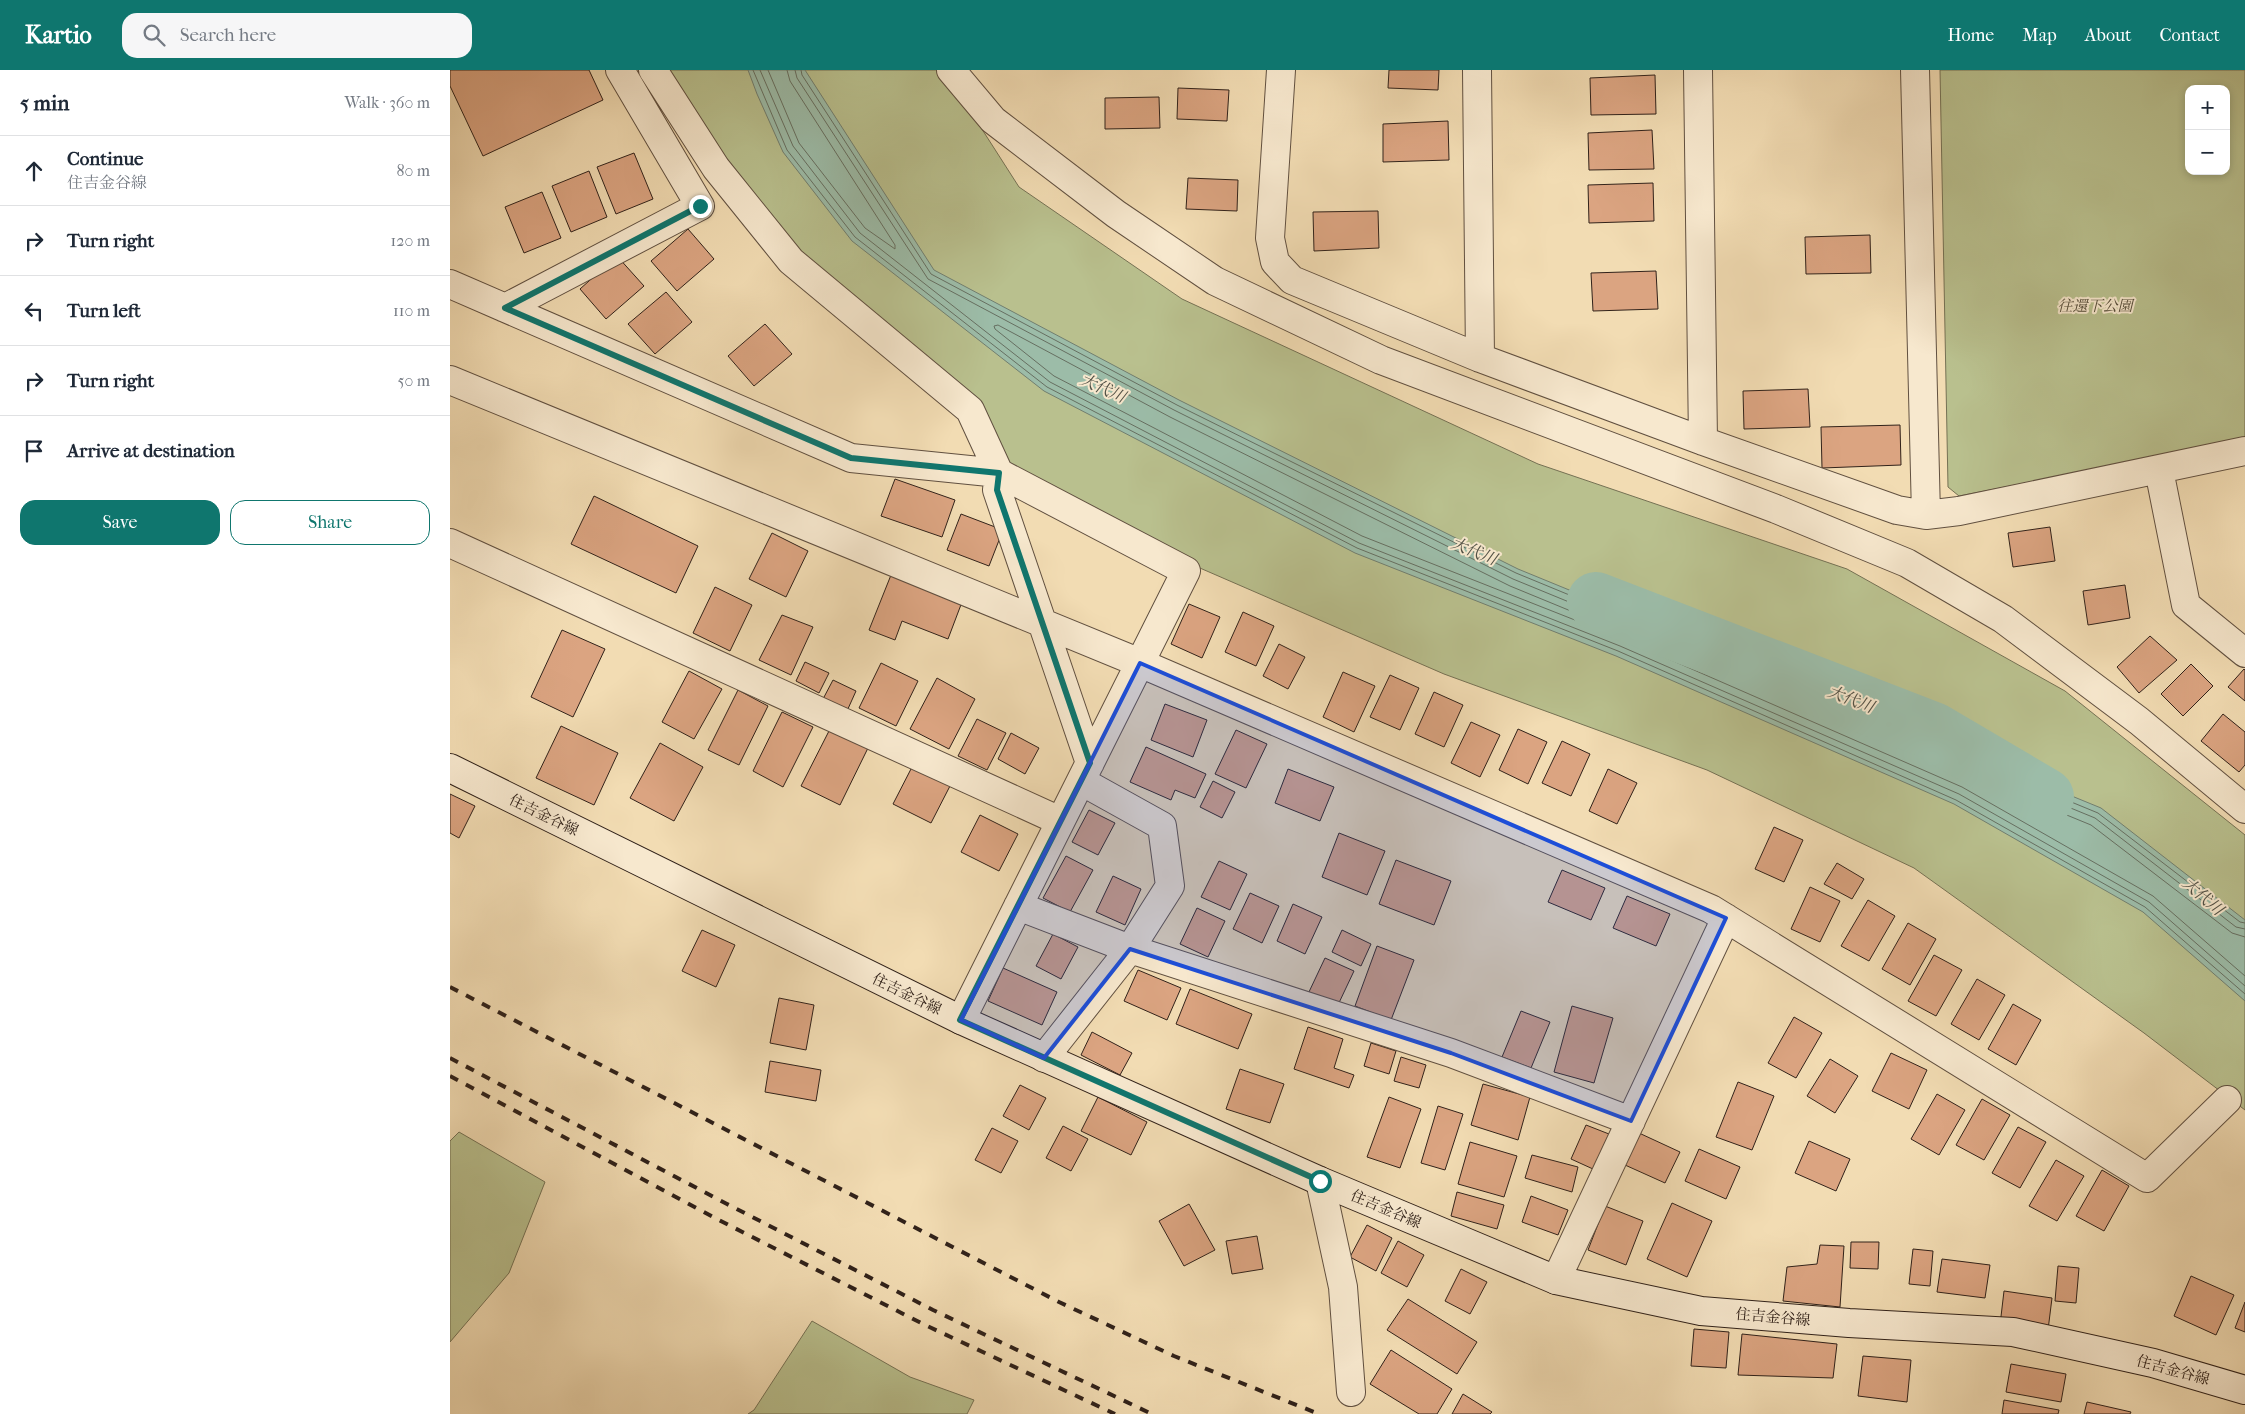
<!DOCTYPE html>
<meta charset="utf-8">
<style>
:root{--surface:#fff;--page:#f6f6f7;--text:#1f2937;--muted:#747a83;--line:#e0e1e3;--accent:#0f766e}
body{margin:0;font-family:"IM FELL French Canon","Noto Serif JP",serif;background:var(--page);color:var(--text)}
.controls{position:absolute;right:15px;top:15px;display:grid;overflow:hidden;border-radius:10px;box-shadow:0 2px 8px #0003}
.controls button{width:45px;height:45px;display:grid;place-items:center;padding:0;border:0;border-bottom:1px solid var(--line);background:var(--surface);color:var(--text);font:25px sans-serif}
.stop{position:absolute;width:15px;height:15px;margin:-11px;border:4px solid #0f766e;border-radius:50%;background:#fff}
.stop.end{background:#0f766e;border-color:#fff;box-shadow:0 1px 5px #0008}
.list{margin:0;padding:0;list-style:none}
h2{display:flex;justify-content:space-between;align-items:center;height:65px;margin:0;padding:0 20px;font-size:21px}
h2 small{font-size:16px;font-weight:400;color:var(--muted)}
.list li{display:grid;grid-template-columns:32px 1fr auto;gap:15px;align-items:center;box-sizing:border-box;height:70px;padding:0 20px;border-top:1px solid var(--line)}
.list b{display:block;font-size:19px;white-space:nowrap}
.list p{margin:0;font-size:16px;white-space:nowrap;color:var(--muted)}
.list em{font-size:16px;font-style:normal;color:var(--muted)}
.actions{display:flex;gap:10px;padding:15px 20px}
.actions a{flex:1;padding:11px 0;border:1px solid var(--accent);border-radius:15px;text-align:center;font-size:18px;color:var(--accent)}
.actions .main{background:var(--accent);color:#fff}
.icon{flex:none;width:28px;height:28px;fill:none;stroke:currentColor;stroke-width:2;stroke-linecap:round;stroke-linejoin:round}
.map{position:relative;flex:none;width:1795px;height:1344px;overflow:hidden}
header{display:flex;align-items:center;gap:30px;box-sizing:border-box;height:70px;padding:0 25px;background:var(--accent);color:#fff}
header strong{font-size:24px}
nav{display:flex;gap:28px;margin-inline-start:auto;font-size:18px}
.search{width:350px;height:45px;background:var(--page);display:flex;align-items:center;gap:12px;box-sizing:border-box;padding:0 18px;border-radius:15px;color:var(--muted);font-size:19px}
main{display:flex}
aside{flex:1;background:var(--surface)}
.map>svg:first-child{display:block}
.green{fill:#b9c08e;stroke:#757154;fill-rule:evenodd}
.water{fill:#9cbca8;stroke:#717e6f}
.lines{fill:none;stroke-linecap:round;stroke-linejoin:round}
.shore{stroke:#666f61;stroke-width:1}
.river{stroke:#9cbca8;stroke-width:58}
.building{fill:#dba481;stroke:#31221a}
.minor-casing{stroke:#615040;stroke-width:30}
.secondary-casing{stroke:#31221a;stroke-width:30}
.minor{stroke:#f7e8ce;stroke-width:28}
.secondary{stroke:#f7e8ce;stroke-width:28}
.rail{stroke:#31221a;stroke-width:4;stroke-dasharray:9 9;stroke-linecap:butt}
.route{stroke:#0f766e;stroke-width:6}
.marked{fill:#1d4ed8;fill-opacity:0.2;stroke:#1d4ed8;stroke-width:4;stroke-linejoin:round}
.labels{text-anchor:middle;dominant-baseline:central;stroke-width:4;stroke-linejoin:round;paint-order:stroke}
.park-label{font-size:15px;font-style:italic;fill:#534a37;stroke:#f7e8ce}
.street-label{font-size:15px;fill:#31221a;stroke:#f7e8ce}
.water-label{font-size:16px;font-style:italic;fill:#515045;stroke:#f7e8ce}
</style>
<header>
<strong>Kartio</strong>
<div class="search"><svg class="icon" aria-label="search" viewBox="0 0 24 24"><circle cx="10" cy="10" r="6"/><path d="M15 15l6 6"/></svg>Search here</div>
<nav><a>Home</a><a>Map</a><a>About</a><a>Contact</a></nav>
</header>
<main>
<aside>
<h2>5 min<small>Walk · 360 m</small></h2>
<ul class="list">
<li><svg class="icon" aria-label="ahead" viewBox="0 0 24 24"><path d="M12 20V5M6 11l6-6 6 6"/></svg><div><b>Continue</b><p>住吉金谷線</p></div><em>80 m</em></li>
<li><svg class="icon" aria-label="right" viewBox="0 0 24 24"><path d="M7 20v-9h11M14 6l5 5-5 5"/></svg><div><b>Turn right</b></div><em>120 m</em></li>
<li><svg class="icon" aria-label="left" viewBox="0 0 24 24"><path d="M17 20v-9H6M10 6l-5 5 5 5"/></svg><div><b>Turn left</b></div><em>110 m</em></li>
<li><svg class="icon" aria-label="right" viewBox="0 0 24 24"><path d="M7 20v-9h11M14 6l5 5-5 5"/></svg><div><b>Turn right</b></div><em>50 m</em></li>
<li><svg class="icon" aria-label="arrive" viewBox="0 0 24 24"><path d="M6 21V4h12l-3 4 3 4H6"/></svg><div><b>Arrive at destination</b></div></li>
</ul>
<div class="actions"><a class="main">Save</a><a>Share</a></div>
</aside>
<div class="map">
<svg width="1795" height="1344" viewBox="0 0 1795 1344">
<rect width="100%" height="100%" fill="#f2dcb3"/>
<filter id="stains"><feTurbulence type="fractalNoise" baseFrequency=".004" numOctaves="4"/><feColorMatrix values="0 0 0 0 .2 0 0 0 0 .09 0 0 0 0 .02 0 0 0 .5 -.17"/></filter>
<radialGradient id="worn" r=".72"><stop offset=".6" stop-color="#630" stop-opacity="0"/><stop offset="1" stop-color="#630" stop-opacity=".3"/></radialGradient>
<path class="green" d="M209,0H494L569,117L732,229L1088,394L1397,499L1615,621L1795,765V1040L1694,963L1464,798L1257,700L994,604L637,449L549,403L518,332L342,181Z
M1490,0H1795V370L1509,426L1498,417ZM1739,19H1776V101H1739Z
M9,1062L95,1112L59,1203L0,1272V1071Z
M362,1251L460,1307L524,1330L517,1344H298L304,1340Z"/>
<path class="water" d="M298,0H355L484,200L729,330L1068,499L1651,738L1795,850V931L1693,842L1504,734L1166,586L905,483L594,321L402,171L333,82L307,24Z"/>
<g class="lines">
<path class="shore" d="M303,0L337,80L405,167L597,317L907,478L1168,581L1506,730L1695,837L1795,924
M310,0L343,76L410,163L600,312L909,473L1170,576L1509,724L1699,832L1795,916
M318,0L349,73L415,158L445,179V175L340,11L337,0
M345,0L347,8L478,209L724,340L1063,509L1645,748L1786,857L1795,859
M351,0L352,5L481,204L727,335L1066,503L1648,743L1790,852L1795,853
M1795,867L1782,863L1641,755L1060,516L720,347L548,255L544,256L545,259L604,306L912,466L1173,569L1512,717L1703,826L1795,906"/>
<path class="river" d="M1146,531L1483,661L1595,727"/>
</g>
<path class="building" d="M0,0H139L153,30L33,86L0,16Z
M939,0H989L988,20L938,18Z
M1205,5L1206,44L1141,45L1140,8Z
M728,18L779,20L777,51L727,49Z
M709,27L710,58L655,59V28Z
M998,51L999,90L933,92V54Z
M1202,60L1204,99L1139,100L1138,63Z
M184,83L203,129L166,144L147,97Z
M139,101L157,147L121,162L102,116Z
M738,108L788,110L787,141L736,139Z
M1203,113L1204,151L1139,153L1138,115Z
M92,122L111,168L74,183L55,137Z
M928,141L929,178L864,181L863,142Z
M238,159L264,189L227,221L201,191Z
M1420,165L1421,203L1356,204L1355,167Z
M167,186L194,216L156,249L130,219Z
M1206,201L1208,239L1143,241L1141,203Z
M216,222L242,252L205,284L178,254Z
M315,254L342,284L304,316L278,286Z
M1358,319L1360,357L1294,359L1293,321Z
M1450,355L1451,395L1372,398L1371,357Z
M445,409L505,430L492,467L431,446Z
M144,426L248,476L226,523L121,474Z
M511,444L553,460L539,496L497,480Z
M1600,457L1605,491L1563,497L1558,463Z
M322,463L358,481L336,527L299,509Z
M441,505L512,532L498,569L452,551L445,570L419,560Z
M1675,515L1680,548L1638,555L1633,521Z
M265,517L302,535L280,581L243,563Z
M739,534L770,547L752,588L721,574Z
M793,542L824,556L806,596L775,582Z
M332,545L363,557L341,605L309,590Z
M112,560L155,579L123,647L81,627Z
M1700,566L1727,590L1689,623L1667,597Z
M829,574L855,587L838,619L813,606Z
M355,592L379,603L369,623L346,611Z
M431,593L468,611L446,656L409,638Z
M1741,594L1763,616L1733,646L1711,624Z
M1794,599L1795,600V631L1778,617Z
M239,601L272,619L244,669L212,652Z
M893,602L925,616L904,662L873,647Z
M940,605L969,618L950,660L920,647Z
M487,608L525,629L499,679L460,659Z
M383,610L406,621L397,641L373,629Z
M288,620L318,636L289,695L258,680Z
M984,622L1013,635L994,677L965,664Z
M715,634L757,650L743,687L701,670Z
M332,642L363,657L333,717L303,701Z
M1773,644L1795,662V695L1789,702L1751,671Z
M527,649L556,663L537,700L508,686Z
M1021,652L1050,665L1030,707L1001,693Z
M111,656L168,683L144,735L86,708Z
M380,659L418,678L390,735L351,716Z
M1068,659L1097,672L1078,714L1049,700Z
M786,660L817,674L796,718L765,704Z
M561,663L589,678L575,704L548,689Z
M1112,671L1140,684L1121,726L1092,713Z
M210,673L253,697L224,751L180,728Z
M696,677L756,704L745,728L725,720L721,730L680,712Z
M462,697L500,716L481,753L443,734Z
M838,699L884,717L870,751L825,733Z
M1158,699L1187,713L1167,754L1139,741Z
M763,711L785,722L772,748L750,737Z
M0,724L25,736L9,768L0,763Z
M639,740L665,753L648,785L622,772Z
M530,745L568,764L549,801L511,782Z
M1324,757L1353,770L1334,812L1305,799Z
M889,763L935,781L917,825L872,807Z
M616,786L643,800L620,842L593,828Z
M946,790L1001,811L984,855L929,834Z
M769,791L797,804L780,840L751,827Z
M1387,793L1414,809L1402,829L1374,814Z
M1112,800L1155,818L1141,850L1098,832Z
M663,806L691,819L675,855L646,842Z
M1360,817L1390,831L1370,872L1341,859Z
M800,823L829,836L812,873L783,859Z
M1177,826L1220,844L1206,876L1163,858Z
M1418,830L1445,846L1419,891L1391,876Z
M843,834L872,847L855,884L827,871Z
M747,838L775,851L758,887L730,874Z
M1458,853L1486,869L1460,915L1432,899Z
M252,860L285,875L266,917L232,901Z
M892,860L921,874L911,896L882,882Z
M603,864L628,877L611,909L586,896Z
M927,876L964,890L941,950L905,936Z
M1484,885L1512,900L1486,946L1458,931Z
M875,888L904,901L887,937L858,924Z
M553,898L607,922L592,955L538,931Z
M688,900L731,918L717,950L674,931Z
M1527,909L1555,925L1529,970L1501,954Z
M740,919L802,944L788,979L726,954Z
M329,928L364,935L356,980L320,973Z
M1563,934L1591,950L1566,995L1538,979Z
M1122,936L1163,948L1144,1013L1104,1002Z
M1071,941L1100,952L1081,998L1052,987Z
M1344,947L1372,963L1346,1008L1318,993Z
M858,957L893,969L884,998L904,1005L899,1018L844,999Z
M642,962L682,983L670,1005L631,985Z
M921,973L946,981L939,1004L914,996Z
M1441,983L1477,1000L1459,1039L1422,1021Z
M951,987L976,995L969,1018L944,1011Z
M1380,989L1408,1006L1385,1043L1357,1026Z
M320,991L371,1000L366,1031L315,1022Z
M790,999L834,1014L820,1053L776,1039Z
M1288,1012L1324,1026L1302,1080L1266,1067Z
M1033,1014L1080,1027L1068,1070L1021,1055Z
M570,1015L596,1028L579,1060L553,1046Z
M1487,1024L1515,1040L1489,1085L1461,1069Z
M648,1027L697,1052L681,1085L631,1061Z
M939,1027L971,1039L950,1098L917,1087Z
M1532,1029L1560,1045L1534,1090L1506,1075Z
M988,1036L1013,1044L995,1100L971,1093Z
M1136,1055L1159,1064L1143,1099L1121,1089Z
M613,1056L638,1069L621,1101L596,1088Z
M1568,1057L1596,1072L1570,1118L1542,1103Z
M542,1058L568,1071L551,1103L525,1090Z
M1189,1063L1230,1082L1215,1113L1175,1095Z
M1359,1071L1400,1089L1386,1121L1345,1103Z
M1020,1072L1067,1086L1054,1127L1008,1114Z
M1249,1079L1290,1097L1276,1129L1235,1111Z
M1082,1085L1128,1097L1122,1122L1075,1108Z
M1606,1090L1634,1106L1607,1151L1579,1136Z
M1652,1100L1679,1116L1654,1161L1626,1146Z
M1007,1122L1054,1135L1047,1159L1001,1146Z
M1081,1126L1118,1140L1108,1165L1072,1152Z
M1222,1133L1262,1151L1237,1207L1197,1189Z
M739,1134L765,1180L734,1196L709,1151Z
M1155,1136L1193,1151L1176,1195L1138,1180Z
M917,1155L942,1168L926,1201L900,1187Z
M807,1166L813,1199L782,1204L776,1171Z
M948,1171L974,1185L957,1217L931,1203Z
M1401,1172H1429L1428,1199L1400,1198Z
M1370,1175L1394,1176L1390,1237L1333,1231L1337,1197L1367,1194Z
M1463,1179L1483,1181L1480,1216L1459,1214Z
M1492,1189L1540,1195L1535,1228L1487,1222Z
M1608,1196L1629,1198L1626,1233L1605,1231Z
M1011,1199L1037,1212L1020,1244L995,1231Z
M1741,1206L1784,1225L1766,1265L1724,1246Z
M1554,1221L1602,1228L1598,1260L1550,1255Z
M958,1229L1027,1272L1007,1304L937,1260Z
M1795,1232V1262L1785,1258Z
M1244,1259L1279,1262L1276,1298L1241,1296Z
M1292,1264L1387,1274L1383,1308L1288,1305Z
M941,1280L1002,1319L987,1344H969L920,1314Z
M1413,1286L1461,1290L1457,1332L1408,1326Z
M1561,1294L1616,1304L1611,1332L1556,1322Z
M1013,1324L1042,1342L1040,1344H1002Z
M1554,1330L1609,1340L1608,1344H1552Z
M1637,1332L1681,1342L1680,1344H1634Z"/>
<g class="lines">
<defs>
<path id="minor" d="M203,0L266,98L341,191L520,340L549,403L547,420L640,693
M501,0L543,50L666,144L765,211L931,290L1326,439L1457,493L1553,549L1689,651L1795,739
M831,0L820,168L825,192L842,210L1030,288L1253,371L1447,440L1476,445L1509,441L1795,381
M1027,0L1030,288
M1248,0L1253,371
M1465,0L1476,445
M0,214L401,388L549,403L736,501L511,950
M55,238L250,136L170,0
M0,310L690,593L1261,839L1697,1108L1777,1030
M1709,400L1736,535L1795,583
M0,473L610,751
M568,836L680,879L1001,983L1181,1051
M594,988L680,879L720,816L712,756L631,711
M870,1111L893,1217L901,1322
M1106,1210L1276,848"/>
<path id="secondary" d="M0,698L511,950L870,1111L1106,1210L1251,1241L1399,1253L1563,1262L1703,1293L1795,1320"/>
</defs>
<use href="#minor" class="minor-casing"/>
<use href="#secondary" class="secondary-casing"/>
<use href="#minor" class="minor"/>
<use href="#secondary" class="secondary"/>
<path class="rail" d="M0,917L609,1232L724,1286L869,1344
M0,988L277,1134L483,1240L702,1344
M0,1006L265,1148L473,1254L665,1344"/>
</g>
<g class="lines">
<path class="route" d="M250,136L55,238L401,388L549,403L547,420L640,693L510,950L870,1111"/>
</g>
<path class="marked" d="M690,593L1276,848L1181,1051L1001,983L680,879L594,988L511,950Z"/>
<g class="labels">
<g class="park-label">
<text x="1645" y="236">往還下公園</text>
</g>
<g class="street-label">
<text transform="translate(94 745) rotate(26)">住吉金谷線</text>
<text transform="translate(457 924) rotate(26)">住吉金谷線</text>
<text transform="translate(936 1139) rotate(23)">住吉金谷線</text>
<text transform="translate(1323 1247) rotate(5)">住吉金谷線</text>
<text transform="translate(1723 1300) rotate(15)">住吉金谷線</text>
</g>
<g class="water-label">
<text transform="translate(653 318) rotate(24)">大代川</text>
<text transform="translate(1024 481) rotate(22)">大代川</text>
<text transform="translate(1401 629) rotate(21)">大代川</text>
<text transform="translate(1753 826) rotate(41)">大代川</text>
</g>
</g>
<rect width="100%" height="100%" filter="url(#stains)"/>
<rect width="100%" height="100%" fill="url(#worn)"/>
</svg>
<div class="controls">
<button>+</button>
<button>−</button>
</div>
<div class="stop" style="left:870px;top:1111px"></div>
<div class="stop end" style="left:250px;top:136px"></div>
</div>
</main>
